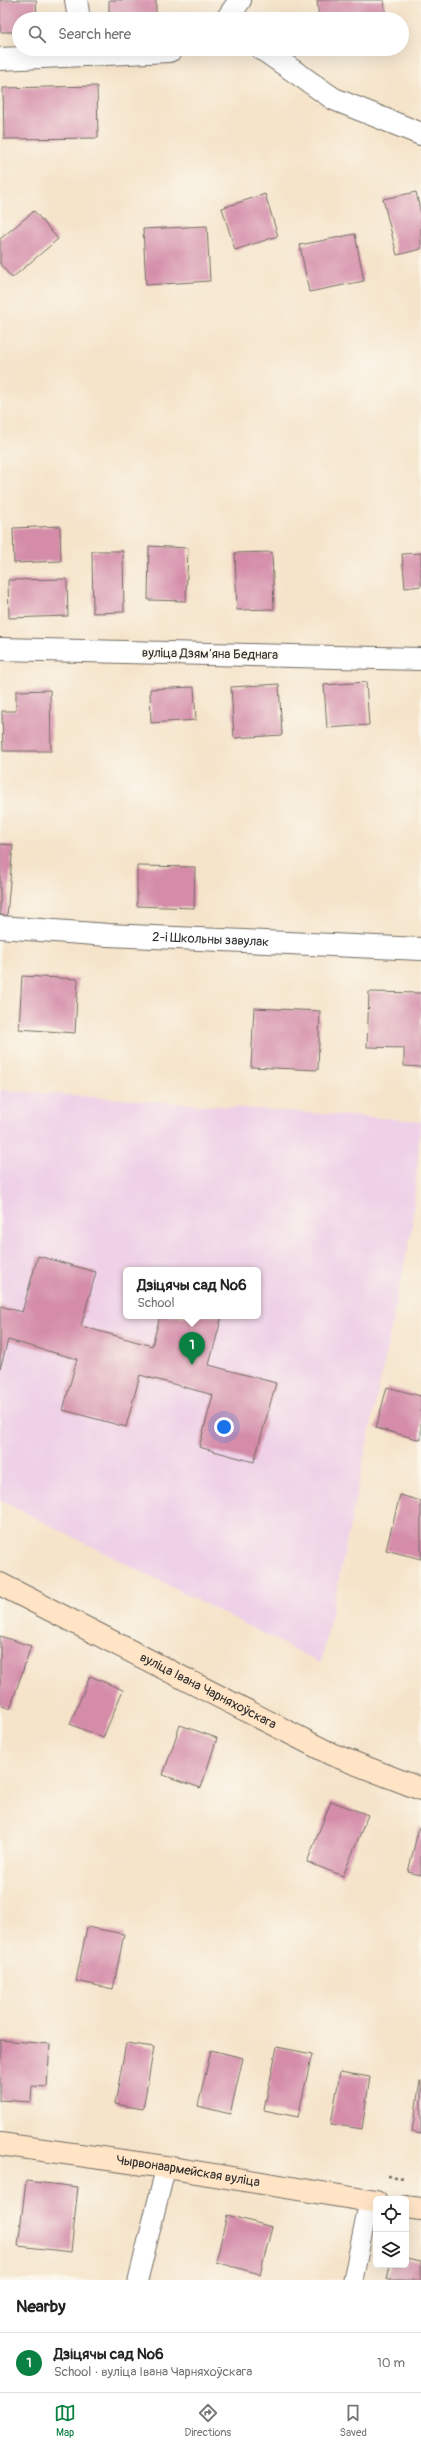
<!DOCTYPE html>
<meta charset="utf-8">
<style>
:root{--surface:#fff;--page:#f2f2f2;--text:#222;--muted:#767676;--line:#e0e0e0;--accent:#0b8043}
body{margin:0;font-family:Pangolin,sans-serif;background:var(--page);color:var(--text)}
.controls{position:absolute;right:12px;bottom:12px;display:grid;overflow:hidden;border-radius:6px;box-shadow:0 4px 16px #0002}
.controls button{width:36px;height:36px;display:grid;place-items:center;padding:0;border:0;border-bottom:1px solid var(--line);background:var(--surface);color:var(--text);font:20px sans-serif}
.you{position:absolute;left:224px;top:1427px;width:14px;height:14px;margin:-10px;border:3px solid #fff;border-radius:50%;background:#1a73e8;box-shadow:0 0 0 6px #1a73e833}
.badge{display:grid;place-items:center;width:26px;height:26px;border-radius:50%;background:var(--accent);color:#fff;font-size:13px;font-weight:700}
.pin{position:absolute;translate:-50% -33px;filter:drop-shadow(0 1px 2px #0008)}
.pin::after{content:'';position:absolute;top:21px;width:14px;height:12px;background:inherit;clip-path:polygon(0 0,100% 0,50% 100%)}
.popup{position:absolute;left:123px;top:1267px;width:138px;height:52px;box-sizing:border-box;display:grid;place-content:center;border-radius:6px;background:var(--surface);filter:drop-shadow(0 1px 3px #0005);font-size:13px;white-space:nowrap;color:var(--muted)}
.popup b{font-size:15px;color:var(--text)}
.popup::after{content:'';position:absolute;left:50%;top:100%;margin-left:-8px;border:8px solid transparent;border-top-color:var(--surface)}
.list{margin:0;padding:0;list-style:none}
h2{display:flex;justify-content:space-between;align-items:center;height:52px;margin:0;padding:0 16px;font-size:17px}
h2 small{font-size:13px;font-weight:400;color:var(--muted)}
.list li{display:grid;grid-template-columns:26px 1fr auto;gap:12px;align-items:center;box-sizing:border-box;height:60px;padding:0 16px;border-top:1px solid var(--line)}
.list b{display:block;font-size:15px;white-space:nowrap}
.list p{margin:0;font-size:13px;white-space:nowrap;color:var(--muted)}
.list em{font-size:13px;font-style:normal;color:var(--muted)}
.icon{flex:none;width:22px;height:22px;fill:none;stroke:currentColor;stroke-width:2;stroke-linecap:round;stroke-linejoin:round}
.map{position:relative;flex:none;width:421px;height:2280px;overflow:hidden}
.search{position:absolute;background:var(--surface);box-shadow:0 4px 16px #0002;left:12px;right:12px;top:12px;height:44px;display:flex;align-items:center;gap:10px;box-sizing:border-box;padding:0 14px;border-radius:22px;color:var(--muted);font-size:15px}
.sheet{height:112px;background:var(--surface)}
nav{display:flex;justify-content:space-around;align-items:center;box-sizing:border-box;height:56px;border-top:1px solid var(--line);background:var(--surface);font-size:11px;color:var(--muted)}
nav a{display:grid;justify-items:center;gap:2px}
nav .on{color:var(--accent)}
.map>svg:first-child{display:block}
.built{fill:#eed0e7;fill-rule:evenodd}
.building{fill:#d48ca9}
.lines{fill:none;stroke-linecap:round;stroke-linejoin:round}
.lane-casing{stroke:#726c63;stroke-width:21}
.street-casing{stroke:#726c63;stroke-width:24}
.secondary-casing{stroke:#726c63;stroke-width:24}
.path{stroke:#726c63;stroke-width:2.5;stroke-dasharray:3 3;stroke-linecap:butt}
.lane{stroke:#fff;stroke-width:19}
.street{stroke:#fff;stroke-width:22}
.secondary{stroke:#ffe4c6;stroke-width:22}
.labels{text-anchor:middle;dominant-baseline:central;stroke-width:3;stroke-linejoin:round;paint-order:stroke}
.street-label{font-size:13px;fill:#2b2b2b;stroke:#fbf7ec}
</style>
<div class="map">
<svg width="421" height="2280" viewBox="0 0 421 2280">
<rect width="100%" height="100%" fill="#fbf7ec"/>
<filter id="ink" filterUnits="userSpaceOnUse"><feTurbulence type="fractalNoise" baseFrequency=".025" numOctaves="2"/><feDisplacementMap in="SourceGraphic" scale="8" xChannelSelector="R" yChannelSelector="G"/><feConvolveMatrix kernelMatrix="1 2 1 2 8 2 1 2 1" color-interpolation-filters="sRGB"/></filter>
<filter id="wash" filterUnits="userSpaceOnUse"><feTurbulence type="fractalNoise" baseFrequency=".012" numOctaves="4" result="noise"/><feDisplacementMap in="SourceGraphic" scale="16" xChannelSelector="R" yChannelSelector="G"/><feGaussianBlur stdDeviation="0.9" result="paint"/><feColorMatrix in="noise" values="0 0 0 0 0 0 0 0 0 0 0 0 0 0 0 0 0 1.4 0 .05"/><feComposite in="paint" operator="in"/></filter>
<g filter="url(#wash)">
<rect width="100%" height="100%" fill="#f5e4ca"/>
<path class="built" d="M0,1090L421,1121L412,1229L321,1663L0,1500ZM126,1270H258V1316H126Z"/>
<g id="blocks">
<path class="building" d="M0,0H36L37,19H19V32H0Z
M109,0H156V19H109Z
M317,0H384L386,19H319Z
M97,86L98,138L4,139L3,88Z
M416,192L421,214V249L397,255L383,199Z
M265,194L278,236L235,250L222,208Z
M34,211L58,239L12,278L0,264V239Z
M207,226L210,281L146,285L143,229Z
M355,234L364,281L309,292L300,245Z
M60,526L61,561L14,563L13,528Z
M149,546L188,548L186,601L148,600Z
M92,551H123L124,612L93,613Z
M272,552L274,609L237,610L235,553Z
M421,553V586L405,588L402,554Z
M67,579L68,616L9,618L8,580Z
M366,682L369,725L327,728L324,685Z
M279,684L282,735L234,738L231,687Z
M194,687L196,720L151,723L150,689Z
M50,690L51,751H3L2,711H16V691Z
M0,844L13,845L7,916L0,915Z
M137,866L195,867L194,908L137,906Z
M22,976L78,979L75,1033L19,1029Z
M369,992L421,993V1067L404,1066V1048L367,1047Z
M254,1008L320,1011L318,1070L251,1067Z
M38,1256L96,1272L81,1326L152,1346L160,1316H222L209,1365L276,1383L254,1462L199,1447L213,1395L140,1375L126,1427L63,1410L77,1359L8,1340L0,1369V1306L22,1312Z
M387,1387L421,1396V1440L376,1428Z
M400,1495L421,1501V1559L386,1550Z
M0,1636L31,1646L10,1709L0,1705Z
M90,1676L123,1690L103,1738L70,1724Z
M180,1725L217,1738L201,1788L163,1775Z
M331,1801L368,1815L343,1876L307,1862Z
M419,1827H421V1875L408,1872Z
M87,1927L124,1934L113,1989L76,1981Z
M0,2040L50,2044L47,2087L32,2086L31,2102L0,2100Z
M126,2043L154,2047L143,2109L115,2104Z
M277,2047L312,2054L298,2117L264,2110Z
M211,2050L243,2058L230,2114L198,2106Z
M340,2072L370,2077L362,2129L331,2124Z
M420,2081H421V2134L412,2132Z
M26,2181L78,2187L71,2252L18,2246Z
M227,2215L272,2227L260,2274L216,2262Z
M406,2259L421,2262V2280H387L390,2265H406Z"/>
</g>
</g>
<g filter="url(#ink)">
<use href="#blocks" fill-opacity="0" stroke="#726c63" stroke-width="1"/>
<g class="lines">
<defs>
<path id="lane" d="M138,2280L166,2167
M353,2280L369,2201"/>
<g id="street">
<path d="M76,0L79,19"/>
<path d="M227,19L240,0"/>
<path d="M262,49L334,99L421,134"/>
<path d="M0,59L169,51L173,49"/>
<path d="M0,649L421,659"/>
<path id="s1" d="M0,927L108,935L421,949"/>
</g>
<g id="secondary">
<path id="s2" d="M0,1584L331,1754L421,1789"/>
<path id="s3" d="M0,2144L166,2167L376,2202"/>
<path d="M406,2207L421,2209"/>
</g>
</defs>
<use href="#lane" class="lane-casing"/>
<use href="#street" class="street-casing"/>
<use href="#secondary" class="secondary-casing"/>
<path class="path" d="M388,2176L405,2178"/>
<use href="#lane" class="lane"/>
<use href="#street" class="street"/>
<use href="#secondary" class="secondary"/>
</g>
</g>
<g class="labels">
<g class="street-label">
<text transform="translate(210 654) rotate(1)">вуліца Дзямʼяна Беднага</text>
<text stroke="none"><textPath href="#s1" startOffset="211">2-і Школьны завулак</textPath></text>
<text stroke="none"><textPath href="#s2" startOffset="234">вуліца Івана Чарняхоўскага</textPath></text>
<text stroke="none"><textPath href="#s3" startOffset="190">Чырвонаармейская вуліца</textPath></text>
</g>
</g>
</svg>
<div class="controls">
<button><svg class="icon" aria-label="locate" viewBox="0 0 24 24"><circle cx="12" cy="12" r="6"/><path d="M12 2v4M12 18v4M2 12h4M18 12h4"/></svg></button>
<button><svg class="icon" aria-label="layers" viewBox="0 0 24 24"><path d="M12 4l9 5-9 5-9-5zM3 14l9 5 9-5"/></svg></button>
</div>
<div class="you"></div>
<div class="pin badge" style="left:192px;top:1365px">1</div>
<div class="popup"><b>Дзіцячы сад №6</b>School</div>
<div class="search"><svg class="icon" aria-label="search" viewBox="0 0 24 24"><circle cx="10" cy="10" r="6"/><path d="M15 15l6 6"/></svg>Search here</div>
</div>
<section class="sheet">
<h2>Nearby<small></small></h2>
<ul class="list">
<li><span class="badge">1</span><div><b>Дзіцячы сад №6</b><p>School · вуліца Івана Чарняхоўскага</p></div><em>10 m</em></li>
</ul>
</section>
<nav>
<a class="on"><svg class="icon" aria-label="map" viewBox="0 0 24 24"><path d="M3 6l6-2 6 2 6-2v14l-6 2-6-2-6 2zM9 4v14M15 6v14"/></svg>Map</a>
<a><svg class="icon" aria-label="directions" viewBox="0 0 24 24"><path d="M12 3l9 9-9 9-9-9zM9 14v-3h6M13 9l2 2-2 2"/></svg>Directions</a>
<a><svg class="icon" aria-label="saved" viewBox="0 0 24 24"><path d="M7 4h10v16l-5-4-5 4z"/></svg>Saved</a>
</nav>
